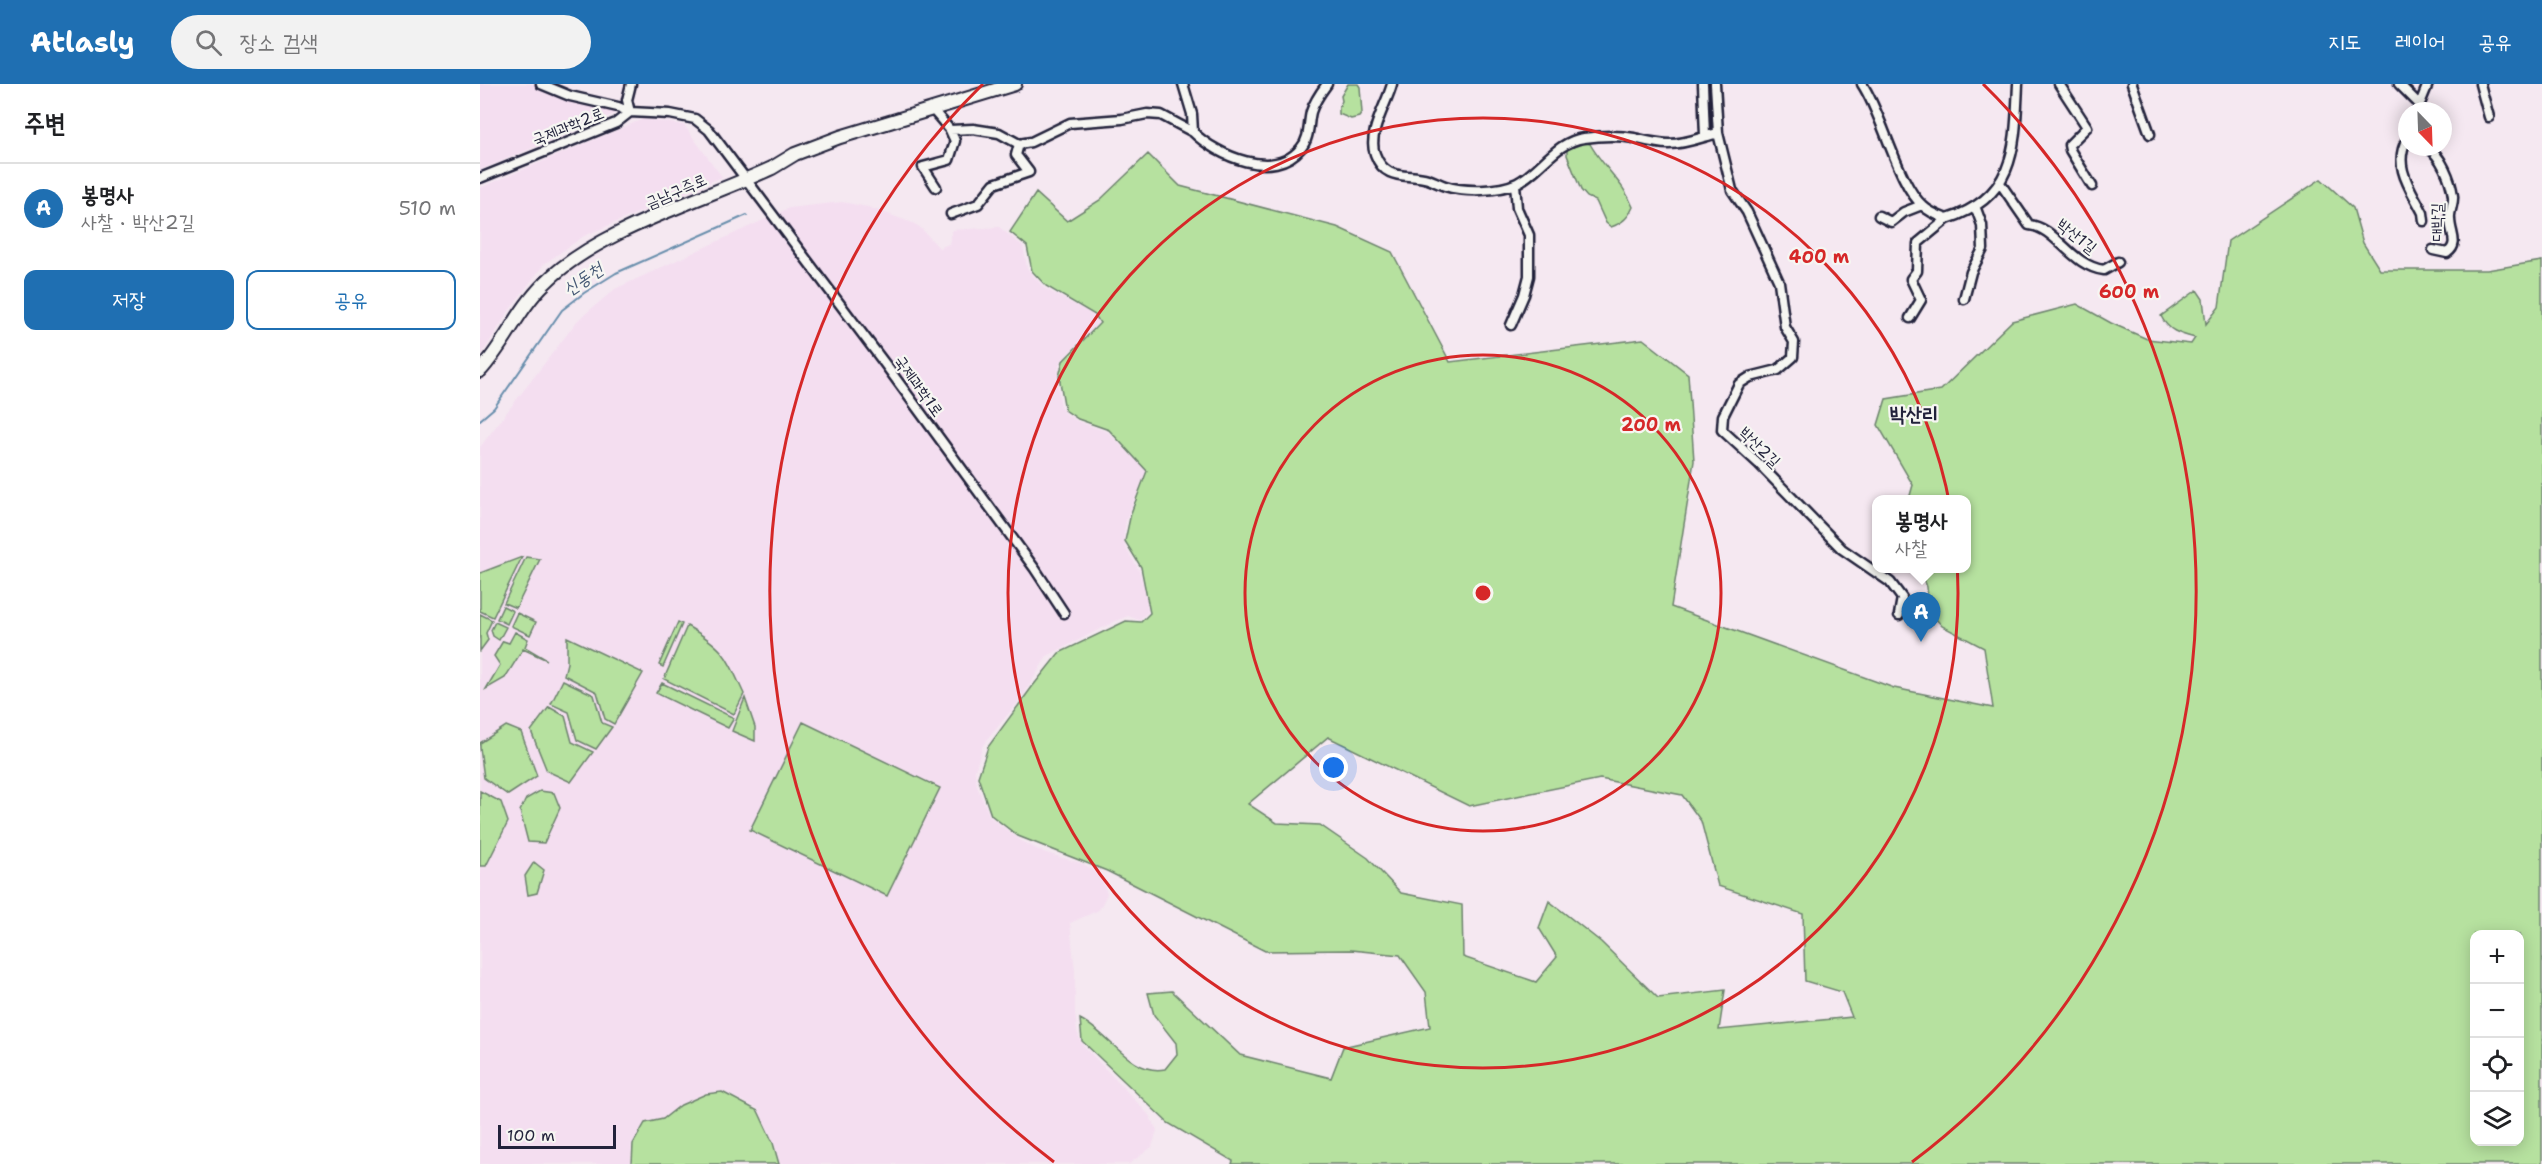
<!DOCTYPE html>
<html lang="ko">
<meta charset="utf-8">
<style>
:root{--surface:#fff;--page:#f2f2f2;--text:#202124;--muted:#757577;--line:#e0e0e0;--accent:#1f6fb2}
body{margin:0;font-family:"Shantell Sans","Poor Story",sans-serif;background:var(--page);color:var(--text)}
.controls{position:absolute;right:18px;bottom:18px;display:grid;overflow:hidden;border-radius:12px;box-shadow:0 3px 15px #0003}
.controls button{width:54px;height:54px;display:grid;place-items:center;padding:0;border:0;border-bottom:2px solid var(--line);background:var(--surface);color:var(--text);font:30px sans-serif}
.compass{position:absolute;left:1918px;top:18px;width:54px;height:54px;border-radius:50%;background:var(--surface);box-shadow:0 3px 15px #0003;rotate:157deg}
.scale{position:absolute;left:18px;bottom:15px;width:118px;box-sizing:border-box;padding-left:6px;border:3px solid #22223b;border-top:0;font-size:16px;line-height:21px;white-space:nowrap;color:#22223b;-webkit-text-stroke:4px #f6f6f2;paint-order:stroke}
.you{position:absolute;left:854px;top:684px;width:21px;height:21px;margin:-15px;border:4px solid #fff;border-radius:50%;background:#1a73e8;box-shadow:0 0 0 9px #1a73e833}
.badge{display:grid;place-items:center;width:39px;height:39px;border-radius:50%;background:var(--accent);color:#fff;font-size:20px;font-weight:700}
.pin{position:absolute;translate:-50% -50px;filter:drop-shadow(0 2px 3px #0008)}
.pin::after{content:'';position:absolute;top:32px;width:21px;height:18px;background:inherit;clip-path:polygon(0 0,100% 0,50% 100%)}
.popup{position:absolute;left:1392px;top:411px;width:99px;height:78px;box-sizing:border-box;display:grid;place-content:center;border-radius:12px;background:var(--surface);filter:drop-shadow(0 2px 4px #0005);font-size:20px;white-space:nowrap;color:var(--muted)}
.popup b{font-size:22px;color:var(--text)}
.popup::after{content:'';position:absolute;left:50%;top:100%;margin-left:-12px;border:12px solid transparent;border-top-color:var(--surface)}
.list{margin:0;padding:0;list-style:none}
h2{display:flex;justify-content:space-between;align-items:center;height:78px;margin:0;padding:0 24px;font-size:26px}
h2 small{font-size:20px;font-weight:400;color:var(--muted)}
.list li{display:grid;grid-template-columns:39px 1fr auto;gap:18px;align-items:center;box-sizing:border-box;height:90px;padding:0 24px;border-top:2px solid var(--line)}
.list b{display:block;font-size:22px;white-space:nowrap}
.list p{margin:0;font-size:20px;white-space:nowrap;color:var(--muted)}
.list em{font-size:20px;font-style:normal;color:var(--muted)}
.actions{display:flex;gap:12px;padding:18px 24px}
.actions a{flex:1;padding:14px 0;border:2px solid var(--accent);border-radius:12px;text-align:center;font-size:21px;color:var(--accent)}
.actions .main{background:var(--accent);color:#fff}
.icon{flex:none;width:33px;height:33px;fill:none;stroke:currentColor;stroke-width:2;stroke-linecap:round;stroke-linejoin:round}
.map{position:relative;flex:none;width:2062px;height:1080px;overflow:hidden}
header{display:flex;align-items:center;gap:36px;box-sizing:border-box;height:84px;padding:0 30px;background:var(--accent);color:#fff}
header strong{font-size:28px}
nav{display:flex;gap:33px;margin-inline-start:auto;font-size:21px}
.search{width:420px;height:54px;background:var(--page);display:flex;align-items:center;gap:15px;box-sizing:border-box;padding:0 21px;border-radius:33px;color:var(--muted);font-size:22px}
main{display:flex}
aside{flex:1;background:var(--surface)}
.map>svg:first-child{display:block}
.built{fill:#f4def0}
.green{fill:#b6e19f;stroke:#6c826d;stroke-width:1.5;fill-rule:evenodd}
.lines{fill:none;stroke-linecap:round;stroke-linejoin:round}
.stream{stroke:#688eac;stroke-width:2}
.minor-casing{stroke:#22223b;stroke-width:13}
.secondary-casing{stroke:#22223b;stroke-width:16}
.minor{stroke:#f6f6f2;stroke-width:8}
.secondary{stroke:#f6f6f2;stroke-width:12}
.ring{fill:none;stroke:#d62828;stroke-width:3}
.labels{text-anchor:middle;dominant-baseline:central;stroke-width:4.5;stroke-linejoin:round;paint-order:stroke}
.street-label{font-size:16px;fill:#22223b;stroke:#f6f6f2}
.water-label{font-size:18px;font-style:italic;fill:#455874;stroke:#f6f6f2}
.quarter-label{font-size:20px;font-weight:bold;fill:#22223b;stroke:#f6f6f2}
.centre{fill:#d62828;stroke:#f6f6f2;stroke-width:3}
.ring-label{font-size:18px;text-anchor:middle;font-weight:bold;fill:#d62828;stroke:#f6f6f2;stroke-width:4.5;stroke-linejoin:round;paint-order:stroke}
</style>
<header>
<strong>Atlasly</strong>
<div class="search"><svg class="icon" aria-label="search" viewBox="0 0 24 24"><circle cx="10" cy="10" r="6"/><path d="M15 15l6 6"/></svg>장소 검색</div>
<nav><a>지도</a><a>레이어</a><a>공유</a></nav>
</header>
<main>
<aside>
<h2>주변<small></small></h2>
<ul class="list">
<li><span class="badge">A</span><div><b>봉명사</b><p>사찰 · 박산2길</p></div><em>510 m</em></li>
</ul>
<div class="actions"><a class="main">저장</a><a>공유</a></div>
</aside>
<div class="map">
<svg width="2062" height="1080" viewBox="0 0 2062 1080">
<rect width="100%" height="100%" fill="#f5e8f1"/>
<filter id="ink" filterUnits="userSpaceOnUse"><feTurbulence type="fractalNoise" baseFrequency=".0167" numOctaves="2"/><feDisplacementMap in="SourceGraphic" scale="12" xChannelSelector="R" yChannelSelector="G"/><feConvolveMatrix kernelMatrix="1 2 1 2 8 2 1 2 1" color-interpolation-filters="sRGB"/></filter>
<g filter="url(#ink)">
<path class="built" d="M0,0H57L134,24L136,27L134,30L0,86Z
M163,35L204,41L242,93L104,152L64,180L31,224L0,273V104Z
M362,118L388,123L433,139L441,144L459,164L469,160L472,146L519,143L543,162L547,184L564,204L614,231L618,239L580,278L577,298L581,324L585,329L597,337L628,348L667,387L646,436L644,451L645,463L659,486L667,512L668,528L659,536L648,532L636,537L567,572L543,612L503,661L495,687L497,702L510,733L543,758L563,768L604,780L620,790L627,810L619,826L590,839L595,887V928L597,948L602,960L669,1031L677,1046L672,1063L649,1080H300L294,1058L278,1025L242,1007L226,1009L201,1021L183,1035L164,1039L152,1060L151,1080H0V363L98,236L135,205L309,124Z"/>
<path class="green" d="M868,0H878L880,3L882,29L879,33L871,35L859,30V23L862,17L861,12Z
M1104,58L1110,60C1123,83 1144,99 1153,123C1148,134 1142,139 1131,143L1126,139L1116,117L1107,113L1101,106L1087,71V65Z
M668,70L700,102L857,143L912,168L970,278L1163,255L1208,290L1214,377L1191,523L1414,604L1513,624L1504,564L1462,542L1449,527L1447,503L1440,485L1486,484V416L1429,415L1433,401L1398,341L1406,315L1461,306L1532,237L1597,220L1631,239L1667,255L1711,260L1715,254C1700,250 1688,247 1681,232L1717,206L1723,215L1726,240L1739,223L1748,157L1841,95L1873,124L1883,159L1900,186H2007L2062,177V1080H752L753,1077L688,1039L602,957L600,935C629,949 651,992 685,985L697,970L696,959L674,931L668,909L692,907L760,971L851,994L863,963L950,943L946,908L920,871L871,866L785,867L627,787L538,752L511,731L498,693L508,663L552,603L579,569L646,537L661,538L670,529L661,483L645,457L651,429L667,387L629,346L598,335L585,326L579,292L583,277L620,239L615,231L566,202L552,187L547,162L530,148L556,109L587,137L620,116ZM848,653L989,722L1120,695L1202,711L1221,737L1238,802L1323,830L1325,897L1362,908L1372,933L1239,946L1245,906L1178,914L1121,858L1069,817L1059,844L1077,873L1056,898L983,873L982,821L921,809L888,774L840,741L797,739L768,720ZM1994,850H2040V1058H1994Z
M42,473L13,533L0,527V489Z
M46,473L60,475L36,524L24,519Z
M23,522L33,527L27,540L17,535Z
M37,529L56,538L50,551L31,542Z
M0,530L12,536L6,549L8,556L0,567Z
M15,538L26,543L19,556L13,552L11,546Z
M198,538L202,540L183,583L179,581Z
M207,542C245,564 246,571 264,610L254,630L184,595Z
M35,548L48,555L45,563L67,576L43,565L25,594L6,605L20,581L14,572L23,557L29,559Z
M87,553L163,589L134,640L125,635L117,608L84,591L87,579Z
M83,596L114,611L122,639L132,643L116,665L97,656L89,628L71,620Z
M182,599L254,634L248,644L176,609Z
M265,614L275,643V657L252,647Z
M69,623L85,632L92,658L113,668L91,698L67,687L51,647Z
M323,638L460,704L407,812L270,746Z
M26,642L41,648L57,692L28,711L4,694L0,664V659Z
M0,707L21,718L28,738L6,782H0Z
M60,707L74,709L80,724L64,759L48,758L40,727L46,715Z
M54,778L64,786L57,809L48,811L45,792Z
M242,1008L278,1027L293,1059L299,1080H152L153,1060L165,1039L183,1035L201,1021L226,1010Z"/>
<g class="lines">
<path class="stream" d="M0,336L14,324L82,226L104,209L136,189L267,131"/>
<defs>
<path id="minor" d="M61,0L90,12L138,23L150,28
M703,0L712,30L713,48C737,72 794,97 821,64C830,54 828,40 831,28C834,18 841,8 847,0
M912,0C907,20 887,49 895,70C905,98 927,89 948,95C954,97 959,100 965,102C984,108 1018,108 1037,99C1061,87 1075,58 1104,54C1119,52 1138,51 1154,54C1166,57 1177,60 1189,60C1206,60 1222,53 1238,49
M1223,0L1225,52
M1235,0L1238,49L1252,106L1267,128L1299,198L1305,243L1314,258L1313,273L1298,286L1270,293L1259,300L1243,332L1242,346L1279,380L1362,465L1410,498L1422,514L1419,531
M1382,0C1403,31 1418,101 1443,122C1449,128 1459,132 1467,135C1537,113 1535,61 1538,0
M1579,0L1607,43L1589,61L1590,66L1612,102
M1652,0L1670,50
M1919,0L1939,20
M2000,0L2009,33
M453,26L470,46L493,45L519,49L539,60
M1937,27L1948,0
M150,28L147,16L151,0
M1927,55C1912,82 1931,105 1943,129L1944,137
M539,60L551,58L590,39L642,35L667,30L681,31L713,48
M1947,63C1961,71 1971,96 1973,112C1974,119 1969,128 1970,135C1970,149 1980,160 1967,169L1953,166
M0,94L136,39L150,28L190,30L215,35L229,46L405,280L555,485L584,529
M1520,99L1549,141C1576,143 1591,182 1624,186L1638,178
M456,103L443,83L469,76L475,57L470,46
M471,130L498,120L514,100L549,88L536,71L539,60
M1399,132L1411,138L1424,128L1442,121
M1484,215L1491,188L1503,165L1502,141L1495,122
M1430,234L1441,216L1431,195L1437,187L1438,159L1467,135
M1031,241L1044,211L1049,192V151L1037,124L1035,100"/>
<path id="secondary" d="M0,287C25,260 38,225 65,199C117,146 223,116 292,84L315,70L360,53L535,0"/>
</defs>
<use href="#minor" class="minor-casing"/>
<use href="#secondary" class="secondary-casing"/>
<use href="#minor" class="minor"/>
<use href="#secondary" class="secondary"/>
</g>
</g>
<g class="ring">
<circle cx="1003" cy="509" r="238"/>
<circle cx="1003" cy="509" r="475"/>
<path d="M574 1078A713 713 0 0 1 503 0M1503 0A713 713 0 0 1 1432 1078"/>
</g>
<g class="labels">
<g class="street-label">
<text transform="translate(88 42) rotate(-22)">국제과학2로</text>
<text transform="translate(196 107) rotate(-23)">금남구즉로</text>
<text transform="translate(1957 138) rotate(-89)">대박길</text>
<text transform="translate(1597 152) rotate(38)">박산1길</text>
<text transform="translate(439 302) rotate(54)">국제과학1로</text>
<text transform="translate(1280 363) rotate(44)">박산2길</text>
</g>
<g class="water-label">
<text transform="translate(103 195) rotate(-34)">신동천</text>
</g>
<g class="quarter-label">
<text x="1434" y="330">박산리</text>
</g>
</g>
<circle cx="1003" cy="509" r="9" class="centre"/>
<g class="ring-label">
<text x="1339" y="179">400 m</text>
<text x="1649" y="214">600 m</text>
<text x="1171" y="347">200 m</text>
</g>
</svg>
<div class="controls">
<button>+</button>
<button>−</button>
<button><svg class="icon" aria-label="locate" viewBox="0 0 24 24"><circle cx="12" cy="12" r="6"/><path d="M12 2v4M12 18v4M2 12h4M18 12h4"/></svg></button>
<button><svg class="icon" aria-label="layers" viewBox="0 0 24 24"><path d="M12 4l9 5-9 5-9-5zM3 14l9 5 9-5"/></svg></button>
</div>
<svg class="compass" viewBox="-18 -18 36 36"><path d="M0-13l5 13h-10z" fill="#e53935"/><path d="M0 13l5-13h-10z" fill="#757577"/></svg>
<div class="scale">100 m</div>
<div class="you"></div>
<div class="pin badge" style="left:1441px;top:558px">A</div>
<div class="popup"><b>봉명사</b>사찰</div>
</div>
</main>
